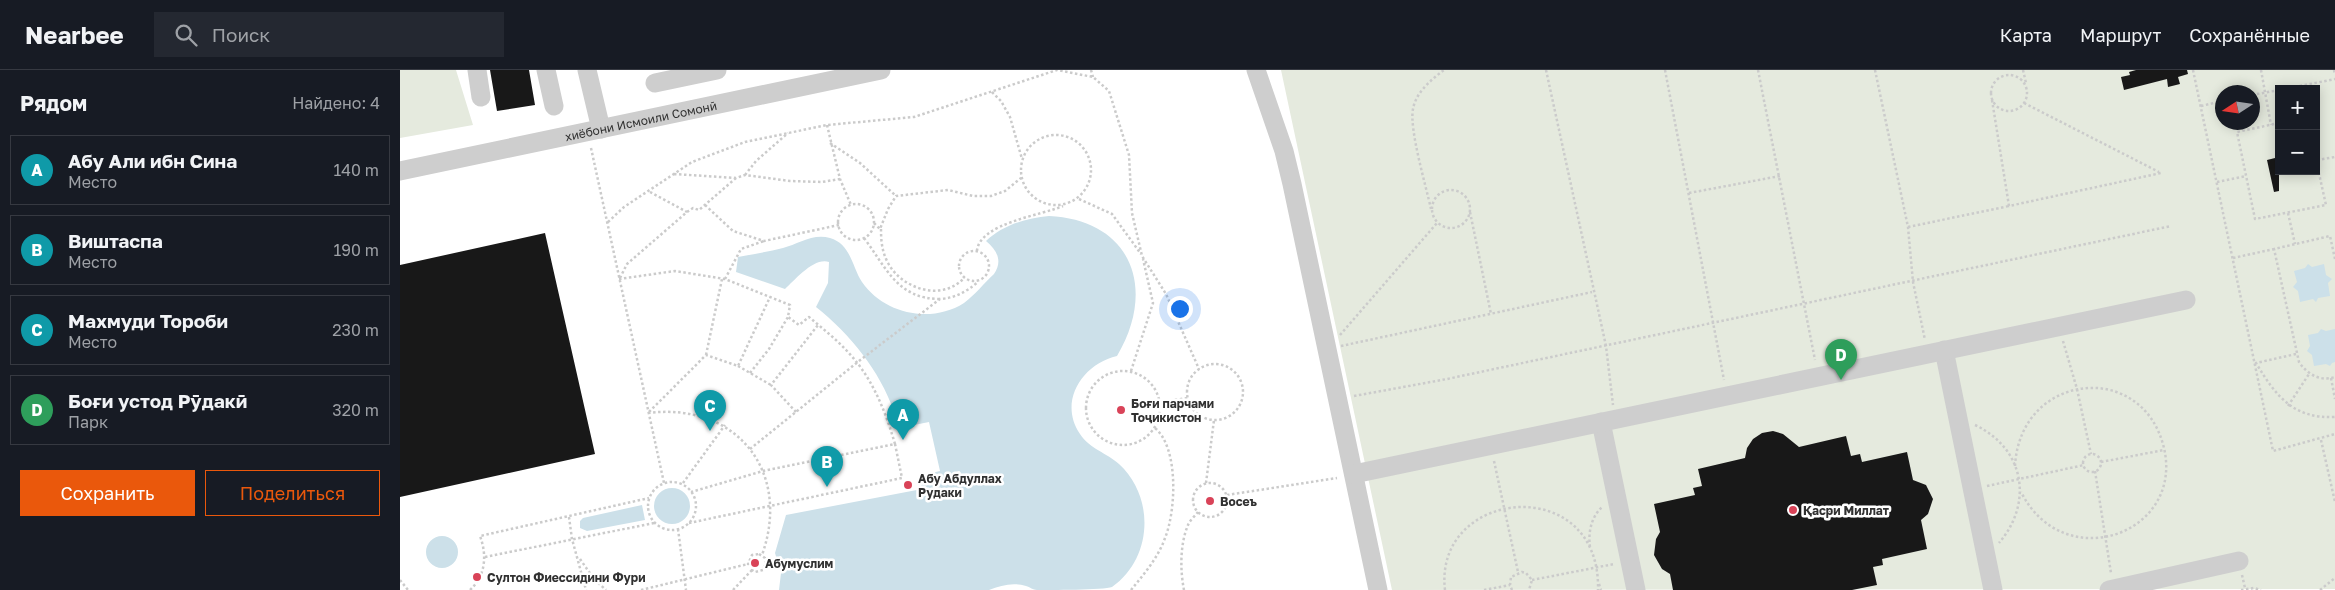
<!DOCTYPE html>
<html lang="ru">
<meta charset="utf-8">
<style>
:root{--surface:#171b24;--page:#242831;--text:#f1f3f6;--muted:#9ea1a6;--line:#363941;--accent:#ea580c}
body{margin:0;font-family:"Golos Text",sans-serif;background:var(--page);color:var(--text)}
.controls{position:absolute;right:15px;top:15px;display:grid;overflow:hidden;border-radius:0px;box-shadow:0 2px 12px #0003}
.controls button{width:45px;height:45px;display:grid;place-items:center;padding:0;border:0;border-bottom:1px solid var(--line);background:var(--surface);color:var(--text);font:25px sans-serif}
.compass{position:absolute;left:1815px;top:15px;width:45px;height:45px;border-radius:50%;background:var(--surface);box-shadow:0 2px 12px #0003;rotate:258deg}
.you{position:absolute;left:779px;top:238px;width:18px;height:18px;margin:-12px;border:4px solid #fff;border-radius:50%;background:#1a73e8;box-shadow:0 0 0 8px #1a73e833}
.badge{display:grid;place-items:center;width:32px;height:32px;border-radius:50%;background:var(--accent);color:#fff;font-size:16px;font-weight:700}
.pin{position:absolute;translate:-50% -41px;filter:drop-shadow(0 1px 2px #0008)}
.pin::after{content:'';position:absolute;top:26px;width:18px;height:15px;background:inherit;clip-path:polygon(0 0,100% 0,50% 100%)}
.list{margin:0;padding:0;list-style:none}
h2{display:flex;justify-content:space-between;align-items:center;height:65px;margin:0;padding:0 20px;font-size:21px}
h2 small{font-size:16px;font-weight:400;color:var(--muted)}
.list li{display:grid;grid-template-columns:32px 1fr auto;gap:15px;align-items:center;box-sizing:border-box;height:70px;margin:0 10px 10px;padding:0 10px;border:1px solid var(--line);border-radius:0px}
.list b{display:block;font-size:19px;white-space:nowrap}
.list p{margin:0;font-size:16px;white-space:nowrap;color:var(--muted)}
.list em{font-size:16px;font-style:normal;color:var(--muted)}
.actions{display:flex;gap:10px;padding:15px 20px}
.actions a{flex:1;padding:11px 0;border:1px solid var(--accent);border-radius:0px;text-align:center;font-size:18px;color:var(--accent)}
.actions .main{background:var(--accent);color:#fff}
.icon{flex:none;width:28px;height:28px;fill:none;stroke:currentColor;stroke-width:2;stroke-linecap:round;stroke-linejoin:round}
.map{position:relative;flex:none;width:1935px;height:520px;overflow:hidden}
header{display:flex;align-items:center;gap:30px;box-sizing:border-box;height:70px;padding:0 25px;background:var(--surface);border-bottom:1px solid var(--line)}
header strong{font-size:24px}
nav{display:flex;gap:28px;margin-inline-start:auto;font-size:18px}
.search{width:350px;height:45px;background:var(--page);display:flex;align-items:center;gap:12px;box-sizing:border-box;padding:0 18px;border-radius:0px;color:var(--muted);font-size:19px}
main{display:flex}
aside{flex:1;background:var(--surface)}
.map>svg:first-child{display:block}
.green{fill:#e5eade;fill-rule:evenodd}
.water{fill:#cce0e9}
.building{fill:#181818}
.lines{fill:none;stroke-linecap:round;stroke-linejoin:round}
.path{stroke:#cbcbcb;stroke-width:2.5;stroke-dasharray:2.5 2.5;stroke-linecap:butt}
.minor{stroke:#cecece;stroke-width:19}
.poi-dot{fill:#d94358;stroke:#fff;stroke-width:2}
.labels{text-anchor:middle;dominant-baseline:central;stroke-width:5;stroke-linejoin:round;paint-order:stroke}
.street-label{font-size:12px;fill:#313131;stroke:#fff}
.poi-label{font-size:12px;font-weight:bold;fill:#313131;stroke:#fff;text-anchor:start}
</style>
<header>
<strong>Nearbee</strong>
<div class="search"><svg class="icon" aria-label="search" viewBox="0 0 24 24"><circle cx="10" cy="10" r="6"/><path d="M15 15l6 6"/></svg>Поиск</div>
<nav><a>Карта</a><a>Маршрут</a><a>Сохранённые</a></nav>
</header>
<main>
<aside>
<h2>Рядом<small>Найдено: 4</small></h2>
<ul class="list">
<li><span class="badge" style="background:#0f9aa8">A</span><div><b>Абу Али ибн Сина</b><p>Место</p></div><em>140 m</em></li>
<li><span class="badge" style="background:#0f9aa8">B</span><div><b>Виштаспа</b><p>Место</p></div><em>190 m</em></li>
<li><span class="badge" style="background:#0f9aa8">C</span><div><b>Махмуди Тороби</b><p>Место</p></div><em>230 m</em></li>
<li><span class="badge" style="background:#2e9e5b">D</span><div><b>Боғи устод Рӯдакӣ</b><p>Парк</p></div><em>320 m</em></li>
</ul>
<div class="actions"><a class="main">Сохранить</a><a>Поделиться</a></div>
</aside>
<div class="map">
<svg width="1935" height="520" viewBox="0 0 1935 520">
<rect width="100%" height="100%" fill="#fff"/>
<path class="green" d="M0,0H56L73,55L0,68Z
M881,0H1935V519L992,520ZM1879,19H1916V101H1879ZM1822,22H1852V52H1822Z"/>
<path class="water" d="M649,146C732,150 757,219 717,286C682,294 658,332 680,364C690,379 707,383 719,394C755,427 753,488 712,517C704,520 649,520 637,520C633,520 630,517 626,516C614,512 601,515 589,520H379L381,503L375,483L386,445L522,419L519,406L540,401L529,352L509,356L506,339L494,341C479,300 451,265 416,237L428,213L429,192C414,187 395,210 385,219L336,202L338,187C353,184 368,182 383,178C398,174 413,163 430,168C451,174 452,197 462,212C484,244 531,254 564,233C575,225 584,213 594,204C603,191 597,180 586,171C603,155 626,148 649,146Z
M1908,194L1912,197L1924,194L1926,205L1932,209L1928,213L1930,226L1918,228L1916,232L1913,229L1900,232L1898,221L1893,217L1897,212L1894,201L1905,198Z
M1921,259L1926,261L1935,259V292L1932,293L1930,296L1926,294L1914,296L1912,285L1907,281L1910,276L1908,265L1918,263Z
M254 436a18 18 0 1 1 36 0a18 18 0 1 1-36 0Z
M242,435L245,450L187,461L180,458V451L183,448Z
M26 482a16 16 0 1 1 32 0a16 16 0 1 1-32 0Z"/>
<path class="building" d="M90,0H129L135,35L97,41Z
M1736,0H1787L1788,4L1778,7L1780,14L1768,17L1767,9L1724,20L1721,7L1730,5L1729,2Z
M1879,87V121L1874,122L1867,90Z
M145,163L195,384L0,427V195Z
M1373,361L1383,364L1399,377L1446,366L1451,386L1460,384L1462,392L1507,382L1513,410L1526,415L1533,429L1528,444L1521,450L1527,479L1482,489L1483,495L1473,497L1477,515L1452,520H1273L1270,504L1262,499L1254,485L1256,469L1260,462L1254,434L1295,425L1293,418L1302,416L1298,399L1345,388L1347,378L1353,369L1362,363Z"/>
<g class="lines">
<path class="path" d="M691,0L693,7
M1146,0L1206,276L1213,335
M1265,0L1324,310
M1358,0L1415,290
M1475,0L1508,157L1513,212L1525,270
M1623,0L1626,13
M1793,0L1873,381L1935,364
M1861,0L1871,55
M1934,0L1935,5
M1591 23a18 18 0 1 1 36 0a18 18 0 1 1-36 0Z
M1885,19L1935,9
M592,22L601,31L610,47L622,89
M1852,25L1879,20
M1592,30L1609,136L1761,103
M1624,33L1759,102
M1801,36L1822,31
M1879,53L1837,62L1855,149L1926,135L1916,90
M427,55L440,109L451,135
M621 100a35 35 0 1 1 70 0a35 35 0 1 1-70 0Z
M430,73L460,93L496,126
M191,78L264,413
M1917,90L1935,87
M274,104L336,108L345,105L390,111L422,112L440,109
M345,105L356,91L388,63
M1817,112L1846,106
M1032 139a19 19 0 1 1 38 0a19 19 0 1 1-38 0Z
M250,122L287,142
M1289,123L1380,106
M679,129L712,144L741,184
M438 152a18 18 0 1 1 36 0a18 18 0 1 1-36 0Z
M305,135L333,161L364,171L439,155
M1031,139C1026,116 1009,59 1013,39C1016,22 1031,10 1044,0
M1070,142L1091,244
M1888,143L1895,174
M208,152L224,137L292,92L345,72L427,55L514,47L657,0L693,7L709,21L729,85L732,143L742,186L766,224L799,299
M474,153L480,159L488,139L496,126L548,120L573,126H591L605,121L621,108
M1508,157L1609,136
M481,159C481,171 482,182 488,193C502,219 542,232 564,208
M464,168C486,197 497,229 540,229
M559 196a15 15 0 1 1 30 0a15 15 0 1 1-30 0Z
M577,181C579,153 643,145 663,136
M1833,188L1874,179
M1935,189L1930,166L1874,179L1899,292C1907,304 1920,312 1935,307
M220,208L227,194L287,142L293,138L299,140L336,108
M219,209L275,201L325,209L390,235L388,247L399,255L409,247C422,258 436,269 447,281C472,307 485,340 495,374L363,401L291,422
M325,209L341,179L364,171
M940,265L1037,153
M1663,271L1677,319L1691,384
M941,276L1192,222
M1896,284L1856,293C1876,326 1893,349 1935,347
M306,285L322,209
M787 322a28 28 0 1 1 56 0a28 28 0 1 1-56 0Z
M338,296L371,315
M686 338a37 37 0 1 1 74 0a37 37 0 1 1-74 0Z
M731,301L753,233L743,189
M350,303L369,279L388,247
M1931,308L1935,329
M954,326L1047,309L1771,156
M760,332L788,328
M1888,336L1909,304
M249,342L306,285L338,296L370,227
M396,342L371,315L418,255
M248,343C336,332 392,401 362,485
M1575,355C1624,378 1634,432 1599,473
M1921,370L1935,432
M350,379L459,291L540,229C555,228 566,222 578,212
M1683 393a9 9 0 1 1 18 0a9 9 0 1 1-18 0Z
M1094,391L1118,502
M1701,392L1764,380
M1615,396C1620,302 1743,289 1764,378C1784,464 1664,507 1621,422
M1695,401L1711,503
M248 436a24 24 0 1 1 48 0a24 24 0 1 1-48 0Z
M793 430a17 17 0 1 1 34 0a17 17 0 1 1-34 0Z
M283,413L325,355
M806,413L814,350
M1587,416L1684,395
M827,425L937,408
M169,447L172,469L186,520
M289,453L502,408L495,374
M278,459L286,520
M1190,477C1188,462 1191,447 1203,436
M359,484L365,488L366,492L363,500L355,502L352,500L355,493L348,494L352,485Z
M85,487L254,453
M180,489L194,509L206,520
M1842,505L1845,518
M0,510L8,520
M1132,510L1214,494
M1199,514L1201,520
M70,520C86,505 87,485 80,466L249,428
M241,520L348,494
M333,520L352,500
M731,520C744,504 758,488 765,468C776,441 779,378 755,358
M784,520C780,500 780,474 788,455C790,450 795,446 798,442
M1045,520C1033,418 1201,401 1198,520
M1084,520L1110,515
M1112,520L1110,515L1111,507L1122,502L1126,503L1132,510L1129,520
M1841,520L1854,518L1861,520
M1920,520L1935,508"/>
<g class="minor">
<path d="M77,0L81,27"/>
<path d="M146,0L154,36"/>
<path d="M187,0L201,59"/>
<path d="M856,0L884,81L892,114L978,520"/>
<path d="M255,13L317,0"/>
<path id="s1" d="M0,101L481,0"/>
<path d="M1544,280L1593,520"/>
<path d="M1201,352L1236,520"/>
<path d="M954,404L1786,230"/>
<path d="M1709,520L1839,491"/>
</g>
</g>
<g class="poi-dot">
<circle cx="721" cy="340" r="5"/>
<circle cx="508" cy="415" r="5"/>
<circle cx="810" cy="431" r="5"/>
<circle cx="1393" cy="440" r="5"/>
<circle cx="355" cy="493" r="5"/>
<circle cx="77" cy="507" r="5"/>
</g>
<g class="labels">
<g class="street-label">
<text stroke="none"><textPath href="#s1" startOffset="246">хиёбони Исмоили Сомонӣ</textPath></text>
</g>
<g class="poi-label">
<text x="731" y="333">Боғи парчами<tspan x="731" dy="14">Тоҷикистон</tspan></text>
<text x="518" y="408">Абу Абдуллах<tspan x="518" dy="14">Рудаки</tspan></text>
<text x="820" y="431">Восеъ</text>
<text x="1403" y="440">Қасри Миллат</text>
<text x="365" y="493">Абумуслим</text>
<text x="87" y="507">Султон Фиессидини Фури</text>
</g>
</g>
</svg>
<div class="controls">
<button>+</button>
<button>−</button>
</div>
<svg class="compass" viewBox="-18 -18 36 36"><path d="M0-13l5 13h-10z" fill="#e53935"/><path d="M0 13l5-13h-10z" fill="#9ea1a6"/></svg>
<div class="you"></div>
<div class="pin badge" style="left:503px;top:370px;background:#0f9aa8">A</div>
<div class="pin badge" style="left:427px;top:417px;background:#0f9aa8">B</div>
<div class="pin badge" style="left:310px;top:361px;background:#0f9aa8">C</div>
<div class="pin badge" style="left:1441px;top:310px;background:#2e9e5b">D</div>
</div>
</main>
